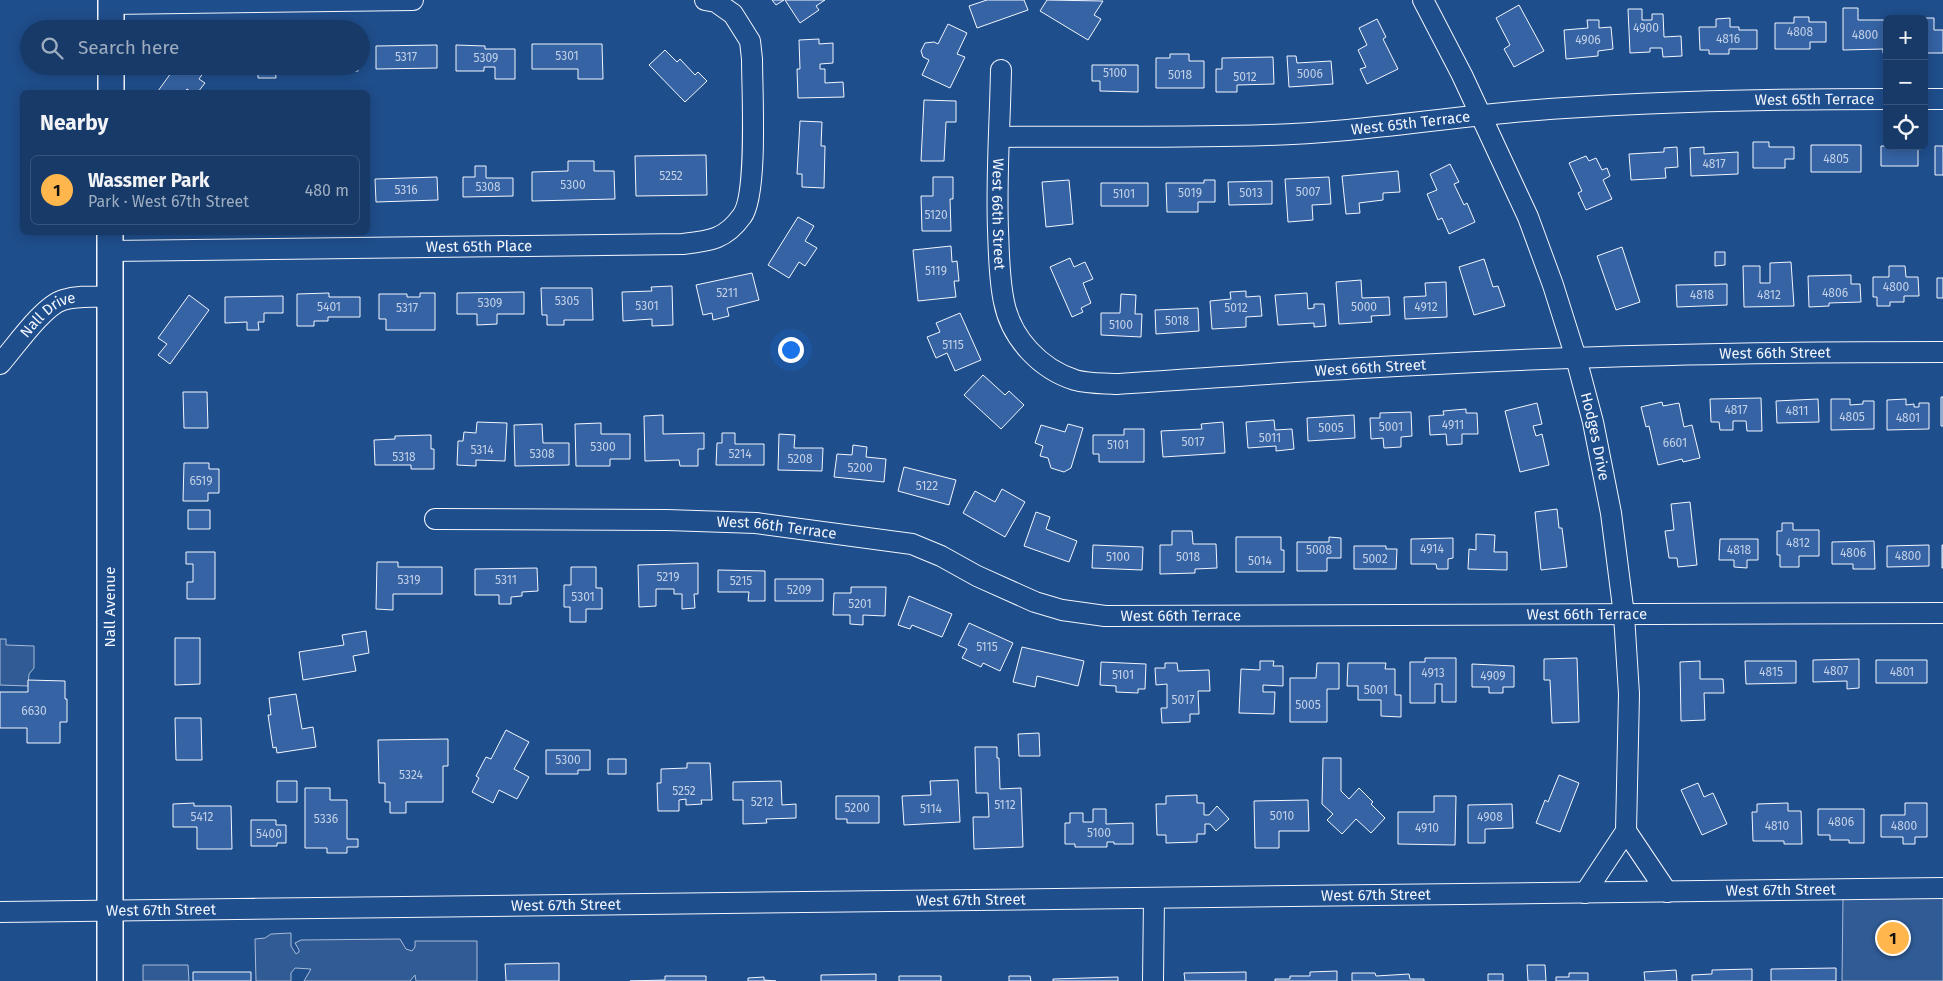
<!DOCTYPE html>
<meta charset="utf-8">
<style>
:root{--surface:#173a69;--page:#20416f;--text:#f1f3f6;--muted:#9eadc0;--line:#36547d;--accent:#ffb74d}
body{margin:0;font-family:"Fira Sans",sans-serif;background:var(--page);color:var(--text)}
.controls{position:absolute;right:15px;top:15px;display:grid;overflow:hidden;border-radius:8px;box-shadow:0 2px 12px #0003}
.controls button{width:45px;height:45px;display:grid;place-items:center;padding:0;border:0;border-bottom:1px solid var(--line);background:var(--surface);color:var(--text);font:25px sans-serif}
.you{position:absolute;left:790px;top:349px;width:18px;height:18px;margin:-12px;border:4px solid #fff;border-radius:50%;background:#1a73e8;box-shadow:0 0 0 8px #1a73e833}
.badge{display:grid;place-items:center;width:32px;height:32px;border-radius:50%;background:var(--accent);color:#111;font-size:16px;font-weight:700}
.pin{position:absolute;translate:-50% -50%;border:2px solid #fff;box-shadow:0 1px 5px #0006}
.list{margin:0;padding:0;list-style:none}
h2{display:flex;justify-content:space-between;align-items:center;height:65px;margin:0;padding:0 20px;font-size:21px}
h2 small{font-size:16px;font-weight:400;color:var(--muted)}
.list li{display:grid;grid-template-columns:32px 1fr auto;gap:15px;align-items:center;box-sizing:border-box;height:70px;margin:0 10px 10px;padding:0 10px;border:1px solid var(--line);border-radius:8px}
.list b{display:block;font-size:19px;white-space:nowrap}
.list p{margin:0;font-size:16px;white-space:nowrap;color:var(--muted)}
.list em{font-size:16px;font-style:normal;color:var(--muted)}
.icon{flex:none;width:28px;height:28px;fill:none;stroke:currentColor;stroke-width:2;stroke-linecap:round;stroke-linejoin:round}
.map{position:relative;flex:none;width:1943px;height:981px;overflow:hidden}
.search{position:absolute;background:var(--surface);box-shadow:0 2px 12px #0003;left:20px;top:20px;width:350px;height:55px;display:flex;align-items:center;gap:12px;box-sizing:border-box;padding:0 18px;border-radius:28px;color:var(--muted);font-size:19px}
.panel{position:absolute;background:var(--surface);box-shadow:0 2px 12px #0003;left:20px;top:90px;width:350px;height:145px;border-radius:8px}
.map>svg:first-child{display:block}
.built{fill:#305b95;stroke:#a8bbd7}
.building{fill:#3563a3;stroke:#f2f6ff}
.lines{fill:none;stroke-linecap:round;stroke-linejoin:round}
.minor-casing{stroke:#f2f6ff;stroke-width:22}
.major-casing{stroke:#f2f6ff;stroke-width:28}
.minor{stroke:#1f4e8c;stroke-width:20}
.major{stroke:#1f4e8c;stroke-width:25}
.labels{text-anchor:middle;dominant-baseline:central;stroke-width:4;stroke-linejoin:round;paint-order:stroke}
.number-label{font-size:12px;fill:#c3d1e8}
.street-label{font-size:15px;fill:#f2f6ff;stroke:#1f4e8c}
</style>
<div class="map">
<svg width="1943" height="981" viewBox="0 0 1943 981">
<rect width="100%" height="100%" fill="#1f4e8c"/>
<path class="built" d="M0,639H6V645L34,646V668L29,674L28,686L0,685Z
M1943,894V981H1842L1843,896Z
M291,933V946L296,954L299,952V950L295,943L301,940L400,939L406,949L412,951L415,947V941H477V981H416L415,975L410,981H304L311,969L295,968L291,973V981H256L255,939L265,938L271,934Z
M143,965H188L189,981H143Z"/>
<path class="building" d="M772,0H784L776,5Z
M785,0H825L816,6L819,10L800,23Z
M987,0H1024L1028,10L977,28L969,6Z
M1047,0L1103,1L1094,15L1101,19L1088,40L1040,11Z
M1519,5L1544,51L1514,67L1504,49L1510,45L1496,18Z
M1843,8H1858V20H1887V53H1883V49L1843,50Z
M1628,9H1642V20H1652V14H1663L1664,37L1681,36L1682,56L1663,57L1662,48H1650V52L1630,53Z
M1794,17H1809V22H1826V42H1810V49H1775V23H1794Z
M1730,18V27H1739V30H1757V49H1729V54H1709V50H1700L1699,27H1716V19Z
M1918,18H1934V30H1943V53H1924V19Z
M1377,19L1386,37L1383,39L1398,69L1367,84L1360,69L1366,67L1358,50L1367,45L1359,28Z
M1587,20H1599V28L1611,27L1613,49L1598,51V56L1566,59L1564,30L1588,28Z
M948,24L967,33L957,54L965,57L950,88L922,75L929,60L923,57L921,51L925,43L934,42L938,44Z
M819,39V44L833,43V63L820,64V69H825V83L843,82L844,97L798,98L797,69H800L799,40Z
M532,44H602L603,79H578V69H532Z
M437,45V68L376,69V46Z
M456,45L485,46V49H515V79H495V67H484V71H456Z
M665,50L677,62L680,59L695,75L698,72L707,81L685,102L649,65Z
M1170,54H1189V61H1204V88H1156V58H1170Z
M1287,56H1296L1297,63L1331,61L1333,84L1289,87Z
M1273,57L1274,84L1237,85V92H1216V69H1222V58Z
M1092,65H1138V92L1100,91V81H1092Z
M176,66H208L199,79L205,83L198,92H192L187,89L184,92L158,91Z
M225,66H275L276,78H258V71L225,72Z
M304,66H358V71L304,72Z
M924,100L956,101V122H946L944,161H921Z
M800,121L822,122L821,146H825L824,188L802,187V174H797Z
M1753,142H1769V147H1794V159H1785V168H1753Z
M1811,145H1861V172H1811Z
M1881,146H1909V149H1918V166H1881Z
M1935,146H1943V175H1935Z
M1677,147L1678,167L1665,168L1666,178L1631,180L1629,154L1664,152V148Z
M1704,147V154L1738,152V174L1691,176L1690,148Z
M706,155L707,195L636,196L635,156Z
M1586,156L1589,161L1596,158L1602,170L1607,168L1610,176L1603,180L1612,199L1586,210L1578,193L1582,191L1569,163Z
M568,161H594V171H614L615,199L532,201V172L568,171Z
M1450,164L1459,182L1454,184L1464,205L1467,203L1475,222L1449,234L1442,218L1438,220L1427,194L1437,190L1430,174Z
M475,166H486V178H513V196L463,197V177H475Z
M1398,171L1400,192L1383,193V200L1359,203L1360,213L1346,214L1342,176Z
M437,177L438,200L376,202L375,179Z
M933,177H953V199H950L951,231H922L921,196H933Z
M1329,177L1331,204L1312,205L1313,220L1288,222L1285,179Z
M1069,180L1073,224L1046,227L1042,182Z
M1204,180H1215V202H1198V212H1167L1166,183H1204Z
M1272,181V204L1229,205L1228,182Z
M1101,183H1148V206H1101Z
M798,217L814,226L805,241L817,248L805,266L799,262L789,278L768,265Z
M951,246L952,262L957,261L959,281H954L956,297L918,301L913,250Z
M1622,247L1640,302L1616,310L1597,256Z
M1715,252H1725V265L1715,266Z
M1070,258L1074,267L1085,262L1093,279L1083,283L1091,303L1081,308L1083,312L1072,317L1050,267Z
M1484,259L1493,287L1498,286L1505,306L1474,315L1459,267Z
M1791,262L1794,306L1744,307L1743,266H1760V283H1770V263Z
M1889,266H1905L1906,277H1918L1919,296H1904V302H1890V306H1877V297H1873V277H1889Z
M752,273L759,300L727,308L729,316L713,320L712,313L703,315L696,285Z
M1851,275V284H1860L1861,302L1829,303V306L1809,307L1808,276Z
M1937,278H1943V298H1937Z
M1361,280L1362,298L1389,297L1390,315L1371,316L1372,322L1339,324L1336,282Z
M1446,282L1447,317L1405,319L1404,297L1426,296L1425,283Z
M1727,284V305L1677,307L1676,285Z
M672,286L673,325L652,326V319L623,321L622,292L652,291L651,287Z
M541,288H592L593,320H564V325H547V315H542Z
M1246,291V297L1260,296L1262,316L1246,317V327L1212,329L1210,301L1231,299L1230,292Z
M524,292V314H497V324L477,325V314H457V293Z
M329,293V297H360V317H328V321H314V326H297V294Z
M420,293H435V330H386V319H379V294H407V297H420Z
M1307,293L1308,309L1314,308V304H1324L1326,326L1314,327V323L1278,325L1275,295Z
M1121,294L1136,295L1135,314H1142L1141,337L1101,335V313H1120Z
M189,295L209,310L170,364L158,355L167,344L158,338Z
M283,296V313H264V322H258L259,330H247V322L225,323V297Z
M1198,308L1199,331L1156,334L1155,310Z
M960,313L981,360L955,371L947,353L936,358L927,337L940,332L936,323Z
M983,375L1005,395L1009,391L1024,405L1001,429L964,395Z
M183,392H207L208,428H184Z
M1941,397H1943V426H1941Z
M1761,398L1762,431H1747L1746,421H1733V430H1720L1719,422H1711L1710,399Z
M1818,399L1819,422L1777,423L1776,401Z
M1831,399H1850V405L1863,404V401H1874V429L1831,430Z
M1906,399V405L1914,404V407H1919V403H1929V429L1887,430V400Z
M1662,402L1663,406L1679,403L1684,427L1692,425L1700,458L1683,462L1682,459L1658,465L1649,426L1646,427L1641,407Z
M1537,403L1542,424L1533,426L1536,436L1542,434L1549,465L1520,472L1505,411Z
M1466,409V413H1477L1478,434H1462V444L1447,445L1446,434L1430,435L1429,416L1444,415L1443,411Z
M1411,412L1412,436L1401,437V447L1384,448L1383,438L1371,439L1370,418H1380V413Z
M663,415V434L704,433V449H698V466H680L679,460L645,461L644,416Z
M1354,415L1355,438L1308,441L1307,418Z
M1274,420L1275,430L1292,429L1294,449L1276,451V446L1248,448L1246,422Z
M477,422L507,423L505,461L476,460V466L457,465L458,441H463L464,432L476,433Z
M1223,422L1225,453L1163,457L1161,431L1202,429L1201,424Z
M601,423V434H630V459H610V466H576L575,424Z
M542,424L543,443H569V465L515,466L514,425Z
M1068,424L1083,428L1071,468L1064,472L1051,468L1048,458L1040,456L1043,446L1035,443L1041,425L1065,432Z
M1124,429H1144V462H1099V454H1093V435H1124Z
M722,433H735V444H764V465H716L717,443H722Z
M779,434L795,435L794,448H823L822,471L778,470Z
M431,435V449H434V469H411V465H375L374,440L395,439V436Z
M853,445L867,447L866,457L886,459L884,482L834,477L837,454L852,455Z
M184,463H209V469H219V493H208V501H183Z
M904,467L956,480L949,505L898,491Z
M1002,489L1025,502L1005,537L963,513L975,491L995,502Z
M1690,502L1697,565L1678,567L1677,558H1669L1665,531L1674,530L1671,504Z
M1557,509L1559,528H1562L1567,567L1541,570L1535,512Z
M188,510H210V529H188Z
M1036,512L1050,517L1046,529L1077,541L1069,562L1024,546Z
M1782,523H1793V530H1819V556H1799V567H1780V555H1777V531H1782Z
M1172,531H1192L1193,544H1216L1217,568L1195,569V573L1160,574V545H1172Z
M1476,534L1495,535L1494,552H1507V570L1468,569L1469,549L1476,550Z
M1236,537H1281V550H1284V572H1236Z
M1329,537L1341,538V558H1327V571H1297V542H1329Z
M1453,538V558L1448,559V569H1437L1436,564H1411V539Z
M1720,539H1758V560H1747V568L1734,567V560H1719Z
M1874,541L1875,569H1853V564H1832V542Z
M1093,545L1143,547L1142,570L1092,568Z
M1929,545V566L1887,567V546Z
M1942,545H1943V568H1942Z
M1354,546H1386V549H1397L1396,569H1354Z
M186,552H215V599H187V582H193V564H186Z
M377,562H398V567H442V594H393V610L376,609Z
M698,563V594H694L695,608L682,609V594H674V589H656V606L639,607L638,565Z
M571,567H596V588H602V609H586V622H570V607H564V585H571Z
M537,568L538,591L522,592V596L511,597V604H499V595H475V569Z
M718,570L765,571V601H748L749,592H718Z
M775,579H823V601H775Z
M851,587H886L885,616L863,615V625L850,624V615H833L834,593H851Z
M909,596L952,614L942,637L912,625L910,629L898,625Z
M969,623L1013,643L1000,671L983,663L981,667L962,658L967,649L958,645Z
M366,631L369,653L353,656L356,671L303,680L299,652L344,645L342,635Z
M175,638H200V684L175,685Z
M1022,647L1084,661L1078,686L1037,676L1035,687L1013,682Z
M1425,658H1456V702H1442V684H1435V703H1410V662H1425Z
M1577,658L1579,722L1552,723L1550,680H1544V659Z
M1859,659V688L1847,689V681L1813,682V660Z
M1876,660H1927V683H1876Z
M1260,661H1274L1273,666H1283V686L1263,685V692H1275L1274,714L1239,713L1241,669L1260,670Z
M1700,661V679H1723L1724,693H1704L1705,720L1681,721L1680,662Z
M1745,661H1796V683L1746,684Z
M1101,662L1146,664L1145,689H1138V693L1116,692V686L1100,685Z
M1165,663H1177L1178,671L1209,670L1210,691H1198L1199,714H1190V722L1162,723L1161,708H1167V684L1156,685L1155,668H1165Z
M1317,663H1339V689H1327V722H1290V678H1316Z
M1348,663H1386L1385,669H1395V695H1401V717L1381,716V700H1358V686H1347Z
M1472,664L1514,666V687H1503V693H1489V687H1472Z
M28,680L65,681V699H67V722H60V743H27V728H0V692H28Z
M296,694L302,729L313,727L316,747L277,753L276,747L273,748L268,715H271L269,698Z
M175,718H201L202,760H176Z
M506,730L529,742L514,769L529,777L517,799L499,790L493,803L472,792L479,778L476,776L486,757L491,759Z
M1039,733L1040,756H1019L1018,734Z
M448,739V766H443V802H406V813H390V802H385V783H379L378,740Z
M975,747H997V758H999L1000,789L1021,788L1023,847L974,849L973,817H989L988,793H976Z
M546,750H590V770H578V774H546Z
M1323,758H1341V791L1349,799L1359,788L1373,802L1371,804L1385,818L1371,833L1356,819L1342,834L1327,820L1333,814L1322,804Z
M608,759H626V774H608Z
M687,763H710L712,800H701L702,804L686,805V799L679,800V811H658L657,783H661V769L687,768Z
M1559,775L1579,783L1560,832L1536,823L1545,800L1548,802Z
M958,780L960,822L904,825L902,796L931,795L930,781Z
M277,781H297V802H277Z
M781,781L782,805L796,804V818L766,819L767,823L743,824V800H733V782Z
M1698,783L1704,797L1713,793L1727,824L1702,835L1681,790Z
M305,788H330V800H347V839H358V847H347V853H327V848H305Z
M1197,795V803H1204V815H1209L1217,806L1229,819L1216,831L1210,824H1205V834H1197V842L1166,843V835H1157L1156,804H1166V796Z
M836,796H879V823H847V819H836Z
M1434,796H1456L1455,845L1398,844V812H1434Z
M1308,800L1309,831H1279V848H1255L1254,801Z
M194,803V806H231L232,849H197V827H173V804Z
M1788,803V811H1801L1802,844H1784V841H1753L1752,812H1757V804Z
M1905,803H1927V837H1915V844H1903V837H1881V815H1905Z
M1512,804L1513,828L1485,829V843H1468V805Z
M1093,809H1106V824L1133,823V844H1114V842H1107V847H1075V844H1065V823H1070V813H1083V822H1093Z
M1818,809H1864V843H1849V840H1830V835H1818Z
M251,820H276V825H286V843H277V846H251Z
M559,963V981H506L505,964Z
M1527,965H1545L1546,981H1528Z
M1836,968V981H1771V969Z
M1752,969V981H1692V975L1712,974V970Z
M1676,970L1677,981H1645L1644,972Z
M1337,971V981H1275V979H1290V976H1310V972Z
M193,972H251V981H193Z
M1246,972V981H1185L1184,973Z
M1352,973H1375L1376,976L1409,974L1410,979H1424V981H1352Z
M1569,973H1588V981H1556V977H1569Z
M876,974V981H821V975Z
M1488,974H1503V981H1488Z
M665,976H706V981H630L665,980Z
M899,976H941V981H899Z
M1009,976H1030L1031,981H1009Z
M764,977V980L776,981H748V978Z
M1118,977V981H1053V979Z"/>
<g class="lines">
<defs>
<g id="minor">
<path id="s1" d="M1423,0L1462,75L1528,217L1553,285L1576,358L1593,422L1611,513L1624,615L1629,694L1626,831L1585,893"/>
<path d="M111,4L413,0"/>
<path id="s2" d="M1001,70C1000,123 996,177 998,230C999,254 999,279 1004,302C1011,338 1040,369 1075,380C1089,384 1103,383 1117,384C1279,373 1440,362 1602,357C1716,353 1829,352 1943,352"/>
<path d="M1924,99H1943"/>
<path id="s3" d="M1000,137C1089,136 1178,138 1267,135C1354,133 1439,118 1525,111C1646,101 1766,99 1887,99"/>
<path id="s4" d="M110,251L682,244C709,241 725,240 742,216C758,195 752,90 752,59L750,41L733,14L716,2L705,0"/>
<path id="s5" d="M0,364C15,347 43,306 63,300C79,295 95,297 110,297"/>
<path id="s6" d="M435,519L667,520L756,523L912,544L941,556L977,576L1035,602L1062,610L1105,616L1943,613"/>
<path d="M1626,831L1667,892"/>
<path id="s7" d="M0,912L1943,888"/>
<path d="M1153,981L1154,898"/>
</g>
<path id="major" d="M111,29V0
M111,92V66
M110,981V232"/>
</defs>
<use href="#minor" class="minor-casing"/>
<use href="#major" class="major-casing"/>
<use href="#minor" class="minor"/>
<use href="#major" class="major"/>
</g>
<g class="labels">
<g class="number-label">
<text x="1646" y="28">4900</text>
<text x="1800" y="32">4808</text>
<text x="1865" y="35">4800</text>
<text x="1728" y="39">4816</text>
<text x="1588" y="40">4906</text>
<text x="567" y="56">5301</text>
<text x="406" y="57">5317</text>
<text x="486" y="58">5309</text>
<text x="1115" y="73">5100</text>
<text x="1310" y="74">5006</text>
<text x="1180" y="75">5018</text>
<text x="1245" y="77">5012</text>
<text x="1836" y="159">4805</text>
<text x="1714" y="164">4817</text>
<text x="671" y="176">5252</text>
<text x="573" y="185">5300</text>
<text x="488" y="187">5308</text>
<text x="406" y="190">5316</text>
<text x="1308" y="192">5007</text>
<text x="1190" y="193">5019</text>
<text x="1251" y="193">5013</text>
<text x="1124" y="194">5101</text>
<text x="936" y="215">5120</text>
<text x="936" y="271">5119</text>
<text x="1896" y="287">4800</text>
<text x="727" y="293">5211</text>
<text x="1835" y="293">4806</text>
<text x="1702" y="295">4818</text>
<text x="1769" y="295">4812</text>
<text x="567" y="301">5305</text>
<text x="490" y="303">5309</text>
<text x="647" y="306">5301</text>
<text x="329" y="307">5401</text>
<text x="1364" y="307">5000</text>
<text x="1426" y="307">4912</text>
<text x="407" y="308">5317</text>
<text x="1236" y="308">5012</text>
<text x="1177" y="321">5018</text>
<text x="1121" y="325">5100</text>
<text x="953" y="345">5115</text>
<text x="1736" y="410">4817</text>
<text x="1797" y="411">4811</text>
<text x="1852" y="417">4805</text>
<text x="1908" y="418">4801</text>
<text x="1453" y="425">4911</text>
<text x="1391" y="427">5001</text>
<text x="1331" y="428">5005</text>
<text x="1270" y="438">5011</text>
<text x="1193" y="442">5017</text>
<text x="1675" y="443">6601</text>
<text x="1118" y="445">5101</text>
<text x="603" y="447">5300</text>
<text x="482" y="450">5314</text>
<text x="542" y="454">5308</text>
<text x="740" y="454">5214</text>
<text x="404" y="457">5318</text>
<text x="800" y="459">5208</text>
<text x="860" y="468">5200</text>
<text x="201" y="481">6519</text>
<text x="927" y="486">5122</text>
<text x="1798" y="543">4812</text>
<text x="1432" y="549">4914</text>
<text x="1319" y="550">5008</text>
<text x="1739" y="550">4818</text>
<text x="1853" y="553">4806</text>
<text x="1908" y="556">4800</text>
<text x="1118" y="557">5100</text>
<text x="1188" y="557">5018</text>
<text x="1375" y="559">5002</text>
<text x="1260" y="561">5014</text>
<text x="668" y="577">5219</text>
<text x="409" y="580">5319</text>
<text x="506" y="580">5311</text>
<text x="741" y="581">5215</text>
<text x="799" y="590">5209</text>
<text x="583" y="597">5301</text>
<text x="860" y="604">5201</text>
<text x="987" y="647">5115</text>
<text x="1836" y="671">4807</text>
<text x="1771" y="672">4815</text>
<text x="1902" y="672">4801</text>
<text x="1433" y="673">4913</text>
<text x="1123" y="675">5101</text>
<text x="1493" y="676">4909</text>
<text x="1376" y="690">5001</text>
<text x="1183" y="700">5017</text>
<text x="1308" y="705">5005</text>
<text x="34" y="711">6630</text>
<text x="568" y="760">5300</text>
<text x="411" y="775">5324</text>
<text x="684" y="791">5252</text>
<text x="762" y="802">5212</text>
<text x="1005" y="805">5112</text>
<text x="857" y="808">5200</text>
<text x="931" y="809">5114</text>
<text x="1282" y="816">5010</text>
<text x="202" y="817">5412</text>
<text x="1490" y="817">4908</text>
<text x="326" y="819">5336</text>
<text x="1841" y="822">4806</text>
<text x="1777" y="826">4810</text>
<text x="1904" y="826">4800</text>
<text x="1427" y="828">4910</text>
<text x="1099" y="833">5100</text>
<text x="269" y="834">5400</text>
</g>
<g class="street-label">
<text stroke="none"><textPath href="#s3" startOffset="816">West 65th Terrace</textPath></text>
<text stroke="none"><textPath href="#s3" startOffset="411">West 65th Terrace</textPath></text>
<text stroke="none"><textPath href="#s2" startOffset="144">West 66th Street</textPath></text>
<text stroke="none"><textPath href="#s4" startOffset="369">West 65th Place</textPath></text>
<text stroke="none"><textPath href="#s5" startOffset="70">Nall Drive</textPath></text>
<text stroke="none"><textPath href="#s2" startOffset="1044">West 66th Street</textPath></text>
<text stroke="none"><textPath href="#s2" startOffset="639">West 66th Street</textPath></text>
<text stroke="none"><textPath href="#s1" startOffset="471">Hodges Drive</textPath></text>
<text stroke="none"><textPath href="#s6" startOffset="342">West 66th Terrace</textPath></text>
<text transform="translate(110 607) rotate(-90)">Nall Avenue</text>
<text stroke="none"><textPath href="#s6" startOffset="1168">West 66th Terrace</textPath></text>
<text stroke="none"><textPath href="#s6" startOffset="762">West 66th Terrace</textPath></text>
<text stroke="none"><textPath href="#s7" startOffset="1781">West 67th Street</textPath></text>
<text stroke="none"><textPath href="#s7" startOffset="1376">West 67th Street</textPath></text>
<text stroke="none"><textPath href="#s7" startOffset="971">West 67th Street</textPath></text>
<text stroke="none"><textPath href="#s7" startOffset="566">West 67th Street</textPath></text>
<text stroke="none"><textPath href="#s7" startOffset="161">West 67th Street</textPath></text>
</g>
</g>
</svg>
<div class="controls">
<button>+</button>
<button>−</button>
<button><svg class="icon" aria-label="locate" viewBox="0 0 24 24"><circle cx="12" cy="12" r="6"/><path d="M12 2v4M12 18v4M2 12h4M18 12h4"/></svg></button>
</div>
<div class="you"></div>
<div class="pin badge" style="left:1893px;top:938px">1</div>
<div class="search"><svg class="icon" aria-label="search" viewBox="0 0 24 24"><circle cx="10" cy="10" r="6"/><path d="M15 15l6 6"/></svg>Search here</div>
<section class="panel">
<h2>Nearby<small></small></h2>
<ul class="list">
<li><span class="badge">1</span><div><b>Wassmer Park</b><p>Park · West 67th Street</p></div><em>480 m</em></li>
</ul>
</section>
</div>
